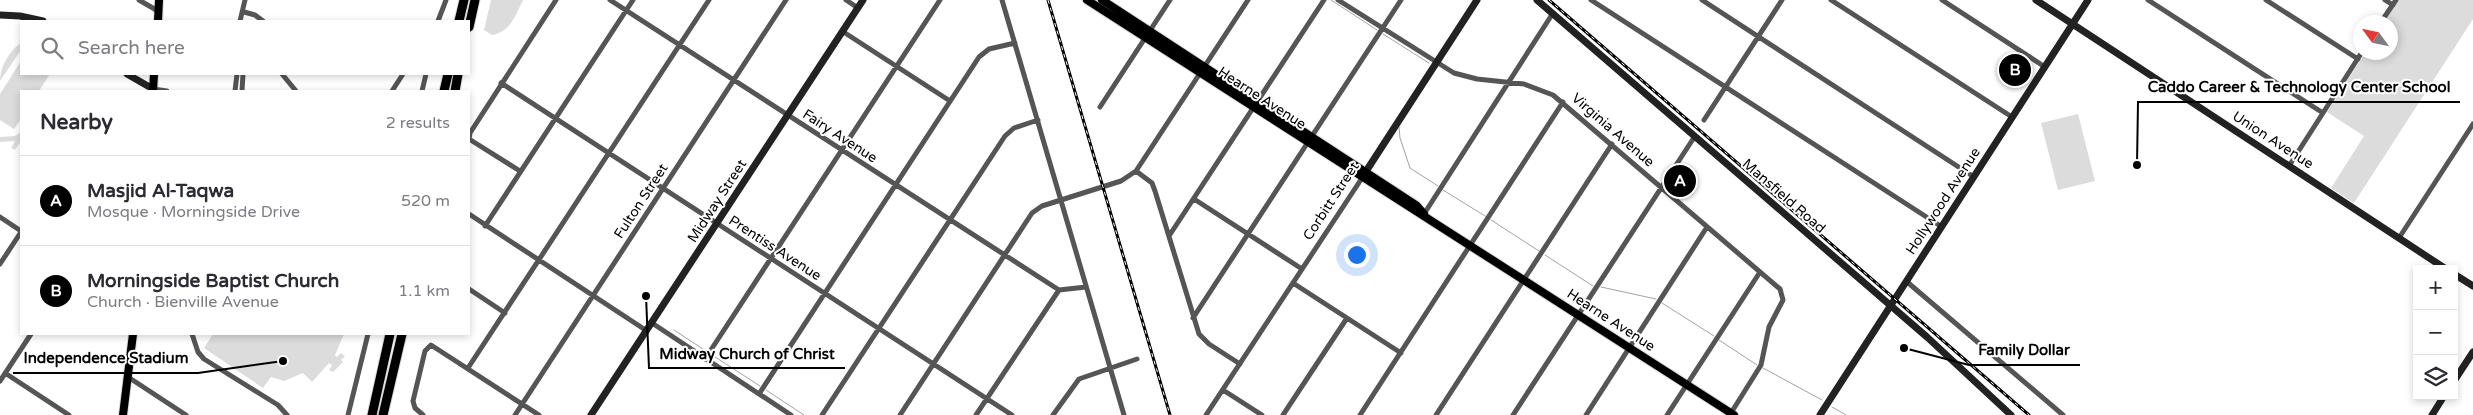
<!DOCTYPE html>
<meta charset="utf-8">
<style>
:root{--surface:#fff;--page:#f7f7f7;--text:#2b2b33;--muted:#7c7c81;--line:#e1e1e2;--accent:#000}
body{margin:0;font-family:"Varela Round",sans-serif;background:var(--page);color:var(--text)}
.controls{position:absolute;right:15px;bottom:15px;display:grid;overflow:hidden;border-radius:0px;box-shadow:0 2px 8px #0003}
.controls button{width:45px;height:45px;display:grid;place-items:center;padding:0;border:0;border-bottom:1px solid var(--line);background:var(--surface);color:var(--text);font:25px sans-serif}
.compass{position:absolute;left:2353px;top:15px;width:45px;height:45px;border-radius:50%;background:var(--surface);box-shadow:0 2px 8px #0003;rotate:303deg}
.you{position:absolute;left:1356px;top:254px;width:18px;height:18px;margin:-12px;border:4px solid #fff;border-radius:50%;background:#1a73e8;box-shadow:0 0 0 8px #1a73e833}
.badge{display:grid;place-items:center;width:32px;height:32px;border-radius:50%;background:var(--accent);color:#fff;font-size:16px;font-weight:700}
.pin{position:absolute;translate:-50% -50%;border:2px solid #fff;box-shadow:0 1px 5px #0006}
.list{margin:0;padding:0;list-style:none}
h2{display:flex;justify-content:space-between;align-items:center;height:65px;margin:0;padding:0 20px;font-size:21px}
h2 small{font-size:16px;font-weight:400;color:var(--muted)}
.list li{display:grid;grid-template-columns:32px 1fr auto;gap:15px;align-items:center;box-sizing:border-box;height:90px;padding:0 20px;border-top:1px solid var(--line)}
.list b{display:block;font-size:19px;white-space:nowrap}
.list p{margin:0;font-size:16px;white-space:nowrap;color:var(--muted)}
.list em{font-size:16px;font-style:normal;color:var(--muted)}
.icon{flex:none;width:28px;height:28px;fill:none;stroke:currentColor;stroke-width:2;stroke-linecap:round;stroke-linejoin:round}
.map{position:relative;flex:none;width:2473px;height:415px;overflow:hidden}
.search{position:absolute;background:var(--surface);box-shadow:0 2px 8px #0003;left:20px;top:20px;width:450px;height:55px;display:flex;align-items:center;gap:12px;box-sizing:border-box;padding:0 18px;border-radius:0px;color:var(--muted);font-size:19px}
.panel{position:absolute;background:var(--surface);box-shadow:0 2px 8px #0003;left:20px;top:90px;width:450px;height:245px;border-radius:0px}
.map>svg:first-child{display:block}
.green{fill:#dcdcdc}
.lines{fill:none;stroke-linecap:round;stroke-linejoin:round}
.stream{stroke:#a3a3a3;stroke-width:1}
.primary-casing{stroke:#dbdbdb;stroke-width:10}
.highway-casing{stroke:#dbdbdb;stroke-width:11}
.street{stroke:#555;stroke-width:5}
.secondary{stroke:#222;stroke-width:7}
.primary{stroke:#000;stroke-width:8}
.highway{stroke:#000;stroke-width:9}
.rail-casing{stroke:#000;stroke-width:3}
.rail{stroke:#fff;stroke-width:1;stroke-dasharray:4;stroke-linecap:butt}
.labels{text-anchor:middle;dominant-baseline:central;stroke-width:4;stroke-linejoin:round;paint-order:stroke}
.street-label{font-size:14px;fill:#000;stroke:#fff}
.leader{fill:none;stroke:#000;stroke-width:2}
.callout-dot{fill:#000;stroke:#fff;stroke-width:2}
.callout-label{font-size:15px;text-anchor:middle;font-weight:bold;fill:#000;stroke:#fff;stroke-width:4;stroke-linejoin:round;paint-order:stroke}
</style>
<div class="map">
<svg width="2473" height="415" viewBox="0 0 2473 415">
<rect width="100%" height="100%" fill="#fff"/>
<path class="green" d="M491,0H523C515,16 511,31 492,35L484,30Z
M2399,0H2473V19L2354,203L2331,188L2364,136L2327,112L2365,53L2390,52V22H2384Z
M21,43V50L0,81C0,67 9,51 21,43Z
M21,61V74H50L39,91H21V119L14,129L0,120V94Z
M2078,114L2095,181L2058,190L2041,123Z
M21,132V141L15,150L11,148L15,141L0,142V137L15,136Z
M213,334H344L335,355L337,357L341,353L345,356L341,360L343,362L333,372L329,370L332,365L329,363L312,382L303,373L284,381L271,377L263,388L204,348Z"/>
<g class="lines">
<path class="stream" d="M1331,0L1377,30
M1383,34L1429,63
M1399,127L1400,138L1410,168L1438,186
M1443,190L1485,216
M1491,220L1539,251
M1545,255L1593,286
M1601,287L1656,299
M1662,303L1714,336
M674,330L706,351
M1719,340L1757,365
M712,355L760,386
M1763,368L1822,400
M766,390L804,415
M1832,407L1846,415"/>
<defs>
<path id="primary" d="M1087,0L1734,415
M1102,0L1416,205L1424,214
M158,21L159,0
M153,91L154,74
M123,415L133,334"/>
<path id="highway" d="M459,21L464,0
M469,27L475,0
M444,91L448,74
M455,91L458,74
M372,415L390,334
M383,415L402,334"/>
</defs>
<use href="#primary" class="primary-casing"/>
<use href="#highway" class="highway-casing"/>
<path class="street" d="M139,0L158,11
M610,0L1059,290
M846,0L858,8
M1002,0L1124,415
M1338,0L1454,73L1477,79L1524,84L1553,95L1780,289L1783,300L1769,327L1761,365L1731,413
M1591,0L1942,227
M1702,0L1974,177
M1831,0L2012,117
M1942,0L2045,67
M2148,0L2323,113
M2266,0L2358,59
M2385,0L2393,5
M244,12L255,15L263,21
M240,21L245,0
M438,21L446,0
M2381,22L2396,0
M842,31L950,101
M282,74L296,91
M501,83L1012,415
M153,89L167,91
M235,91L237,74
M242,91L243,74
M392,91L403,74
M422,91L426,74
M1100,107L1170,0
M1704,120L1782,0
M2289,166L2362,52
M520,171L469,139L470,133L556,0
M1136,171L1152,183L1155,191L1199,334L1209,344L1240,364
M1194,199L1302,269
M469,214L647,331
M1424,214L1553,13
M0,217L21,231
M485,226L633,0
M1169,236L1324,0
M2399,238L2473,124
M0,264L21,232
M1906,281L2063,415
M1293,283L1401,353
M469,289L505,313
M1059,290L1086,287
M1193,318L1401,0
M652,323L791,415
M192,334L198,352L204,359L278,405L287,415
M705,359L940,0
M468,368L709,0
M5,373L69,415
M128,377L186,415
M0,381L31,334
M1223,390L1262,415
M759,394L979,57L989,49L1015,43
M348,415L368,334
M423,415L415,408L413,401L425,351L431,345L539,415
M515,415L786,0
M822,415L1005,136L1014,128L1038,120
M900,415L1032,213L1042,206L1121,181L1136,171L1248,0
M976,415L1059,290
M1053,415L1079,379L1137,359
M1206,415L1362,178
M1283,415L1347,318
M1360,415L1563,102
M1436,415L1612,144
M1513,415L1695,136
M1586,415L1707,227
M1667,415L1760,272"/>
<path class="secondary" d="M1537,0L1927,337L2011,415
M2036,0L2446,269
M0,15L20,16L43,21
M127,74L153,89
M1363,176L1477,0
M2454,274L2473,286
M2454,381L2473,352
M591,415L863,0
M1820,415L2088,0
M2432,415L2444,396"/>
<use href="#primary" class="primary"/>
<use href="#highway" class="highway"/>
<defs>
<path id="rail" d="M1048,0L1170,415
M1549,0L2029,415"/>
</defs>
<use href="#rail" class="rail-casing"/>
<use href="#rail" class="rail"/>
</g>
<g class="labels">
<g class="street-label">
<text transform="translate(1262 98) rotate(33)">Hearne Avenue</text>
<text transform="translate(1613 130) rotate(41)">Virginia Avenue</text>
<text transform="translate(840 136) rotate(33)">Fairy Avenue</text>
<text transform="translate(2273 140) rotate(33)">Union Avenue</text>
<text transform="translate(1784 196) rotate(41)">Mansfield Road</text>
<text transform="translate(641 201) rotate(-57)">Fulton Street</text>
<text transform="translate(717 201) rotate(-57)">Midway Street</text>
<text transform="translate(1331 201) rotate(-57)">Corbitt Street</text>
<text transform="translate(1943 201) rotate(-57)">Hollywood Avenue</text>
<text transform="translate(775 248) rotate(33)">Prentiss Avenue</text>
<text transform="translate(1611 320) rotate(33)">Hearne Avenue</text>
</g>
</g>
<path class="leader" d="M2137 165L2138 102H2460M1904 348L1969 365H2080M646 296L649 368H845M283 361L198 373H13"/>
<g class="callout-dot">
<circle cx="2137" cy="165" r="5"/>
<circle cx="1904" cy="348" r="5"/>
<circle cx="646" cy="296" r="5"/>
<circle cx="283" cy="361" r="5"/>
</g>
<g class="callout-label">
<text x="2299" y="92">Caddo Career &amp; Technology Center School</text>
<text x="2024" y="355">Family Dollar</text>
<text x="747" y="359">Midway Church of Christ</text>
<text x="106" y="363">Independence Stadium</text>
</g>
</svg>
<div class="controls">
<button>+</button>
<button>−</button>
<button><svg class="icon" aria-label="layers" viewBox="0 0 24 24"><path d="M12 4l9 5-9 5-9-5zM3 14l9 5 9-5"/></svg></button>
</div>
<svg class="compass" viewBox="-18 -18 36 36"><path d="M0-13l5 13h-10z" fill="#e53935"/><path d="M0 13l5-13h-10z" fill="#7c7c81"/></svg>
<div class="you"></div>
<div class="pin badge" style="left:1680px;top:181px">A</div>
<div class="pin badge" style="left:2015px;top:70px">B</div>
<div class="search"><svg class="icon" aria-label="search" viewBox="0 0 24 24"><circle cx="10" cy="10" r="6"/><path d="M15 15l6 6"/></svg>Search here</div>
<section class="panel">
<h2>Nearby<small>2 results</small></h2>
<ul class="list">
<li><span class="badge">A</span><div><b>Masjid Al-Taqwa</b><p>Mosque · Morningside Drive</p></div><em>520 m</em></li>
<li><span class="badge">B</span><div><b>Morningside Baptist Church</b><p>Church · Bienville Avenue</p></div><em>1.1 km</em></li>
</ul>
</section>
</div>
